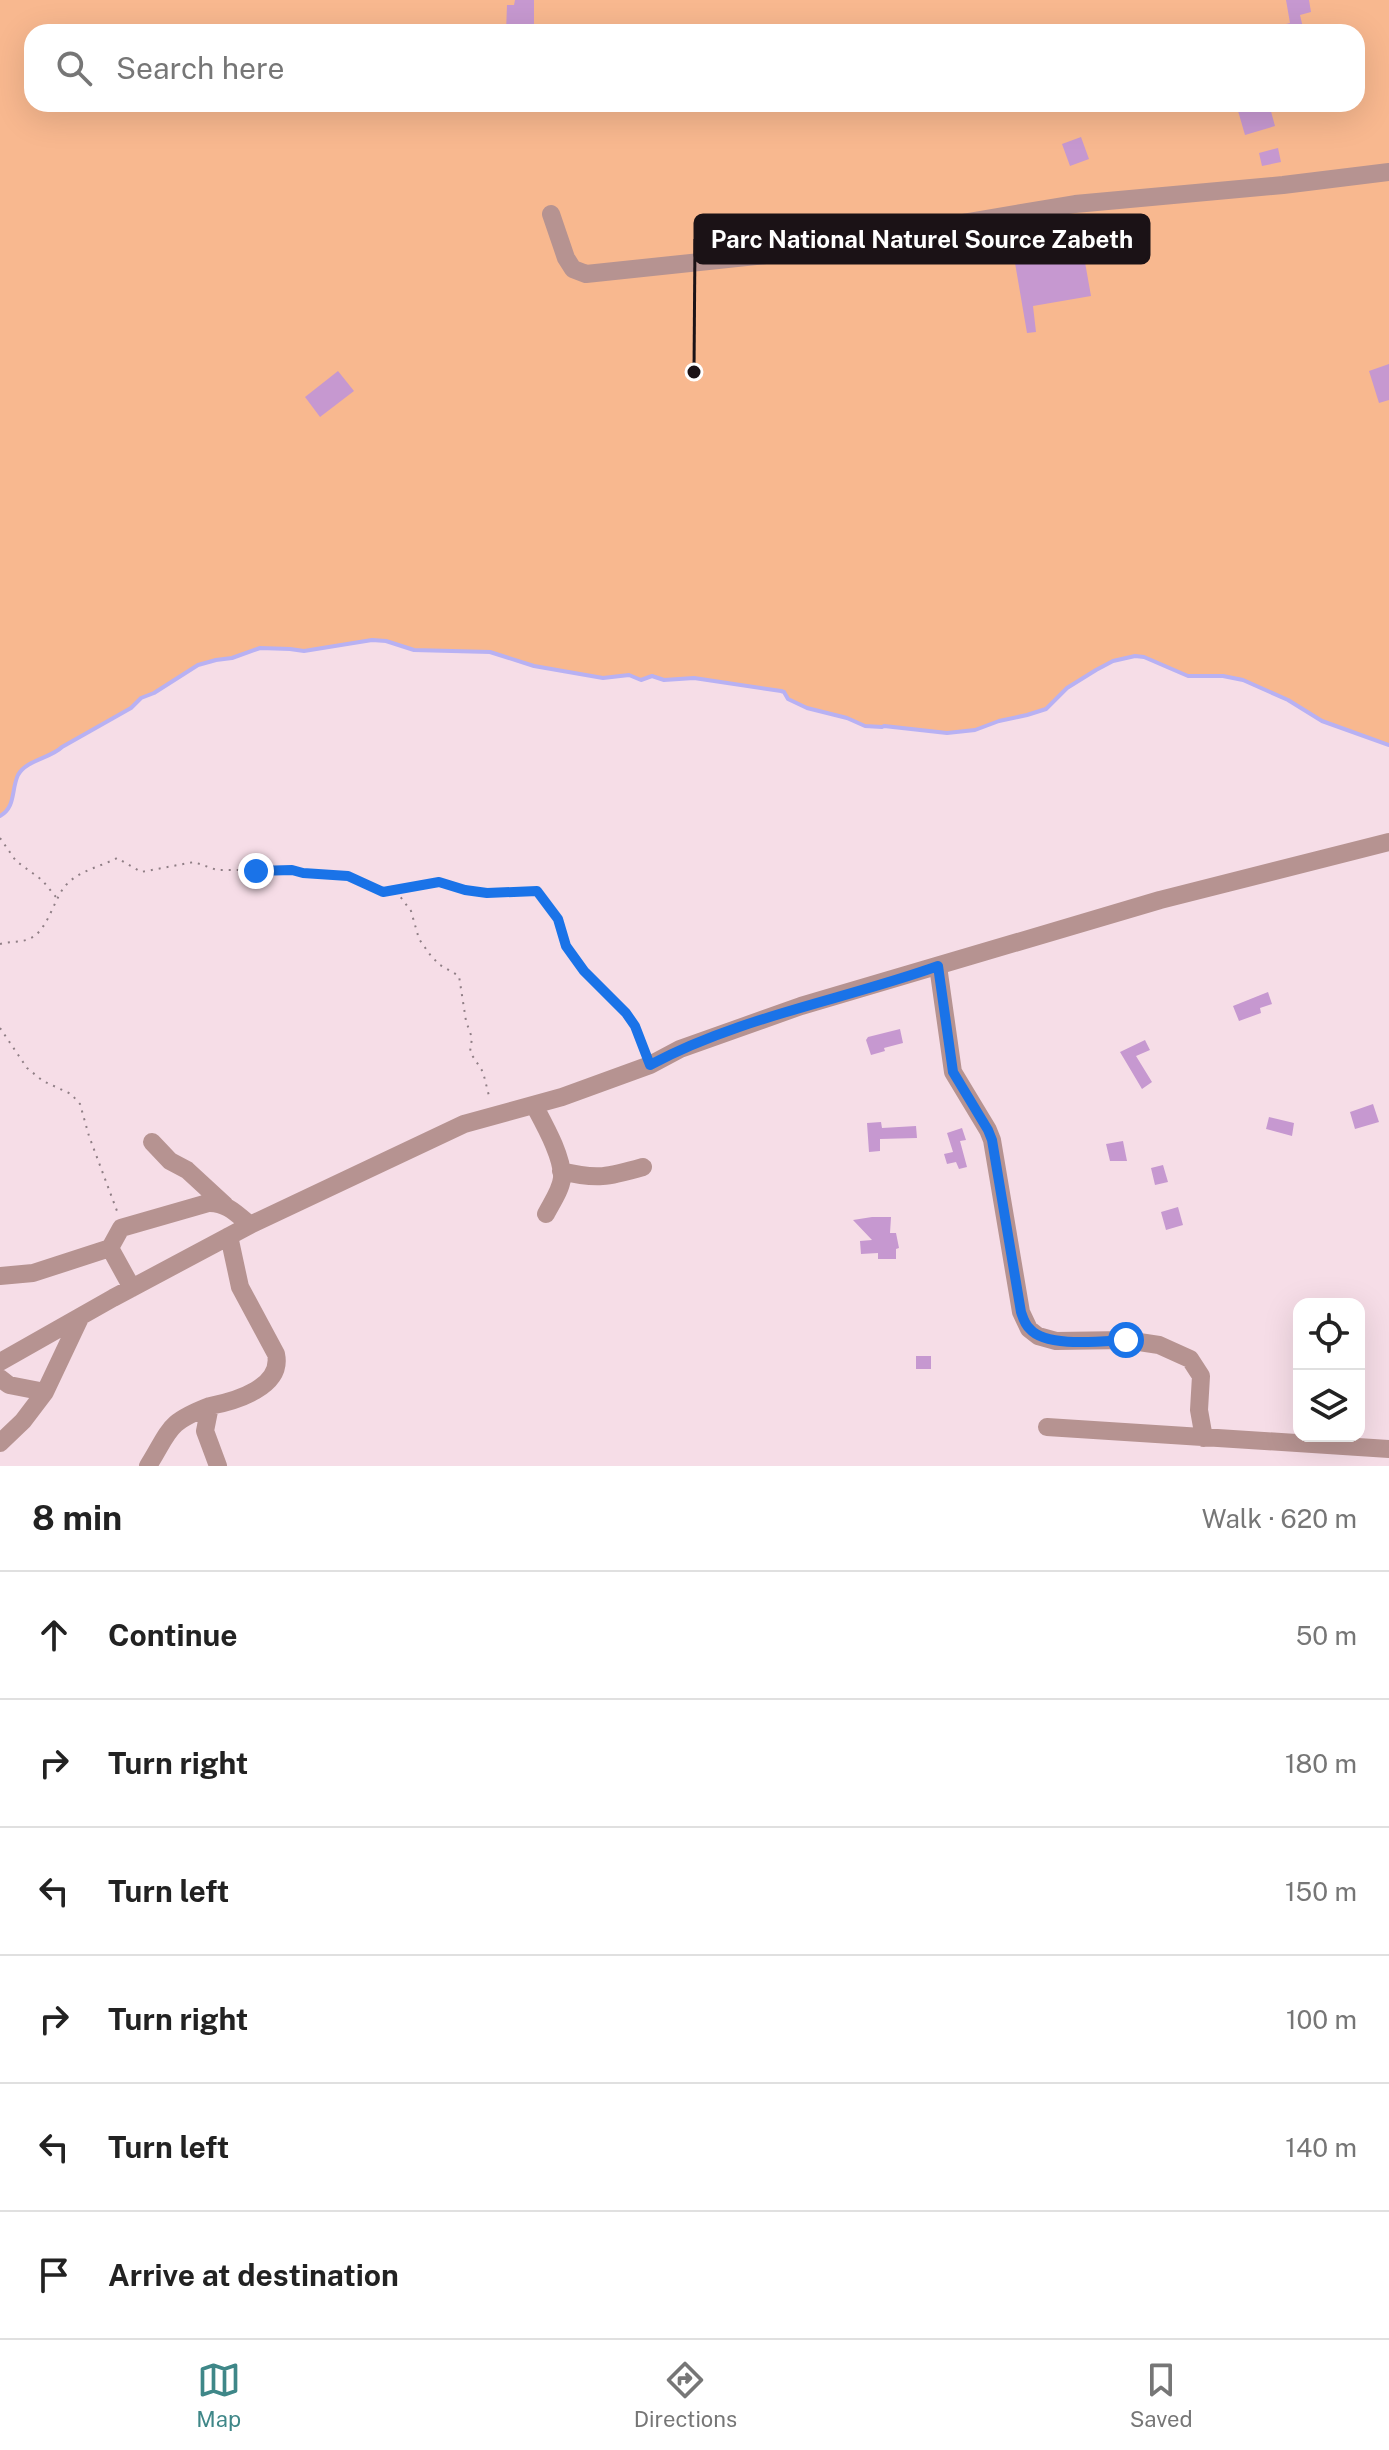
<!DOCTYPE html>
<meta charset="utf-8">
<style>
:root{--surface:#fff;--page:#f6f6f6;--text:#222;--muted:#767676;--line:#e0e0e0;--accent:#3f8788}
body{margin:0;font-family:"Public Sans",sans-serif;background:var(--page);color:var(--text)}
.controls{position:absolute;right:24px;bottom:24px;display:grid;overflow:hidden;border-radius:16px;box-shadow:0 8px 32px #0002}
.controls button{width:72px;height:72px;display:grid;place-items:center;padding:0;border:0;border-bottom:2px solid var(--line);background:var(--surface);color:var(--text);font:40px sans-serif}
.stop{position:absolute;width:24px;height:24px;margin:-18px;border:6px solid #1a73e8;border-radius:50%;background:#fff}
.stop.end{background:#1a73e8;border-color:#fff;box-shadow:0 2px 8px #0008}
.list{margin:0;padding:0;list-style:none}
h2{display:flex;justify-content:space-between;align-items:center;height:104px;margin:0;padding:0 32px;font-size:34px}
h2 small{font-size:26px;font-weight:400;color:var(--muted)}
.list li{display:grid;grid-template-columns:52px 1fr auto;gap:24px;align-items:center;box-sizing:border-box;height:128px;padding:0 32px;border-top:2px solid var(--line)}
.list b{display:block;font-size:30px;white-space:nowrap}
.list em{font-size:26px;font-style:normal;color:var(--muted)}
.icon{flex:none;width:44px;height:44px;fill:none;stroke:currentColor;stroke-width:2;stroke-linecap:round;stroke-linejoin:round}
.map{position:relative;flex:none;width:1389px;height:1466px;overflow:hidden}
.search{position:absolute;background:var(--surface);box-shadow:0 8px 32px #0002;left:24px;right:24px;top:24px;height:88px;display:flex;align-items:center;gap:20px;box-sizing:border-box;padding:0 28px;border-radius:24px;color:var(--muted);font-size:30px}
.sheet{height:872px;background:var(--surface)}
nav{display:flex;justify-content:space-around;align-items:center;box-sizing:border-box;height:112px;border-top:2px solid var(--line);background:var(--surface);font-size:22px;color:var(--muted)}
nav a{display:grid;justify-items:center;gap:4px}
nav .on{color:var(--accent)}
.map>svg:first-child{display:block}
.green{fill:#f8b88f;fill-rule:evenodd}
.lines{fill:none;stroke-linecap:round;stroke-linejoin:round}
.stream{stroke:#b8b1f3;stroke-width:4}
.building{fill:#c698d0}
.path{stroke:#8f7e85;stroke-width:2;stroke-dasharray:2 6;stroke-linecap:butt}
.minor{stroke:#b69391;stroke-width:18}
.route{stroke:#1a73e8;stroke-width:10}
.leader{fill:none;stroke:#1b1216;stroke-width:3}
.callout-dot{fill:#1b1216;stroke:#fff;stroke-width:3}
.callout{fill:#1b1216;stroke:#1b1216;stroke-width:3}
.callout-label{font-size:24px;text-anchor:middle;font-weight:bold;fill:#fff}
</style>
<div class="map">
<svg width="1389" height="1466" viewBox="0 0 1389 1466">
<rect width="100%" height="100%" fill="#f6dde7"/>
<path class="green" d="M0,0H1389V745L1322,721L1288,700L1243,680L1223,676H1188L1145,657L1135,656L1113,661L1096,670L1067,688L1046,709L1027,715L999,721L975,730L947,733L885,726L882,727L865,726L847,718L807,708L788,699L784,692L774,690L694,678L664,680L652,676L641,680L629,675L603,678L534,666L490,652L414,650L386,641L372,640L304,651L290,649L260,648L232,658L216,660L198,665L154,693L141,698L131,708L62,746C51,758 26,760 18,775C11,790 16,807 0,816ZM32,32H1357V104H32Z"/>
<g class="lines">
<path class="stream" d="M0,816C16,807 11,790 18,775C26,760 51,758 62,747L131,708L141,698L154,693L198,665L216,660L232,658L260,648L290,649L304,651L372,640L386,641L414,650L490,652L534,666L603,678L629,675L641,680L652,676L664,680L694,678L781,691L784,692L788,699L807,708L847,718L865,726L882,727L884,726L947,733L975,730L999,721L1027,715L1046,709L1067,688L1096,670L1113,661L1135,656L1144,657L1188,676H1223L1243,680L1288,700L1322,721L1389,745"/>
</g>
<path class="building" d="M515,0H534V32H506L507,5H514Z
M1286,0H1309L1311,12L1300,15L1304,32H1270V28L1290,23Z
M1236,104H1269L1275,126L1245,135Z
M1081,137L1089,159L1070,166L1062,144Z
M1278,148L1281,162L1262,166L1259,153Z
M1083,251L1091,296L1033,306L1036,332L1027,333L1015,263Z
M1389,364V400L1379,403L1369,371Z
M338,371L354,391L320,417L305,397Z
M1268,992L1272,1004L1260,1008L1261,1013L1239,1021L1233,1006Z
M900,1029L903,1043L884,1048L885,1051L871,1055L866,1040L868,1037Z
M1145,1040L1150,1050L1136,1056L1152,1082L1142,1089L1120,1052Z
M1373,1104L1379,1122L1355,1129L1350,1112Z
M1269,1117L1294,1123L1292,1136L1266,1129Z
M881,1122L882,1128L916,1126L917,1138L880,1139V1151L869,1152L867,1123Z
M962,1128L966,1140L960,1141L967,1167L959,1169L956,1162L947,1164L944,1154L953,1152L947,1133Z
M1123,1141L1127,1161H1110L1106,1144Z
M1163,1165L1168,1182L1155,1185L1151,1168Z
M1178,1207L1183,1225L1166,1230L1161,1212Z
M872,1217H891L890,1233H896L899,1248L896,1249V1259H878V1253L861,1254L860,1241L872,1240L853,1220Z
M916,1356H931V1369H916Z"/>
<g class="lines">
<path class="path" d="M0,838L16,861L42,880L56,897
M396,891L411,911L419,939L431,956L440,965L459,976L466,1021L472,1038L470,1052L483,1072L490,1100
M0,944C10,941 22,943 31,938C48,930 54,898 66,885C80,870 100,867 117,858L141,872L194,862L217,870H292L303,873L348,876L383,892L439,882L487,893L537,891L558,919L566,946L584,971L626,1013L635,1026L644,1049
M0,1028L27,1068L43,1081L71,1094L80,1104L89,1136L117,1211"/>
<path class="minor" d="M551,214L566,258L573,269L586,274L785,253L1075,204L1283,185L1389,172
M938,966L953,1072L988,1130L992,1140L1021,1312L1029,1329L1038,1336L1056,1341L1126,1340L1159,1345L1190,1359L1201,1376L1199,1410L1204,1438
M534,1105C544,1124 563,1157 562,1178C561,1190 551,1204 546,1214
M152,1142L170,1161L187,1170L225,1205
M561,1171C597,1180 608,1177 643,1167
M110,1248L132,1288
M0,1276L33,1273L110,1248L121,1228L208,1203C226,1202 237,1214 250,1225
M0,1362L113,1298L250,1225L464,1124L562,1097L650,1065L680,1049L801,1006L1160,900L1389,842
M0,1378L9,1385L45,1392
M1047,1427L1389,1449
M0,1443L23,1421L45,1392L80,1318
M148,1466C171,1429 166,1423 210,1406
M218,1466L205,1431L210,1406C236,1401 283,1387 276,1354L240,1287L229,1236"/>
</g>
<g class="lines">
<path class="route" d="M256,871L292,870L303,873L348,876L383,892L439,882L465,890L487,893L537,891L558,919L566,946L584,971L626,1013L635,1026L650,1065C739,1017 843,1000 938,966L953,1072L988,1130L992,1140L1021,1312C1023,1318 1025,1325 1030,1329C1046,1348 1103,1341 1126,1340"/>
</g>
<path class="leader" d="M694 372L695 239"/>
<circle class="callout-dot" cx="694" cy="372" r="8"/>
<rect class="callout" x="695" y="215" width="454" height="48" rx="8"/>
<g class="callout-label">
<text x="922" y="248">Parc National Naturel Source Zabeth</text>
</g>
</svg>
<div class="controls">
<button><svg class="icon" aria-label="locate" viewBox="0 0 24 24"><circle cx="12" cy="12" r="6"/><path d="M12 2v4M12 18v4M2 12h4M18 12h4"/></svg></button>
<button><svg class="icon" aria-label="layers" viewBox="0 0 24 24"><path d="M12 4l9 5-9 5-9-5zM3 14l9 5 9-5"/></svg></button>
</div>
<div class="stop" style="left:1126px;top:1340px"></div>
<div class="stop end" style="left:256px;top:871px"></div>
<div class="search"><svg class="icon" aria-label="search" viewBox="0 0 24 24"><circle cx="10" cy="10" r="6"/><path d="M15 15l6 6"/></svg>Search here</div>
</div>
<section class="sheet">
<h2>8 min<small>Walk · 620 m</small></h2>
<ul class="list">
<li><svg class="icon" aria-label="ahead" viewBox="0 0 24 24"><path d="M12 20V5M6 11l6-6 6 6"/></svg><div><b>Continue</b></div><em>50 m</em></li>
<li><svg class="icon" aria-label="right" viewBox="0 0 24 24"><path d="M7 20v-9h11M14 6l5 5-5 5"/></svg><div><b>Turn right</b></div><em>180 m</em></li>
<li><svg class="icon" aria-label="left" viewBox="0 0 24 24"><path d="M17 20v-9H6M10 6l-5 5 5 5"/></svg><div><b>Turn left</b></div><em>150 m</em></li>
<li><svg class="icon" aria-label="right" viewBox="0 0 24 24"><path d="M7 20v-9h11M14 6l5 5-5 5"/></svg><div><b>Turn right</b></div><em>100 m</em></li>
<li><svg class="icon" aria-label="left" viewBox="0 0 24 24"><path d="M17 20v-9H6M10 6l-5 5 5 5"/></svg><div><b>Turn left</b></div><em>140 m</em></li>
<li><svg class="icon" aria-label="arrive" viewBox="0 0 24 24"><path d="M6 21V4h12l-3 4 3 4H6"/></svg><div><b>Arrive at destination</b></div></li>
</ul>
</section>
<nav>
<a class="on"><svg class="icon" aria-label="map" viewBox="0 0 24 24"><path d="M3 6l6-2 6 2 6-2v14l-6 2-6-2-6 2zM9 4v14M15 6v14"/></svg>Map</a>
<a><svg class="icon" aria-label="directions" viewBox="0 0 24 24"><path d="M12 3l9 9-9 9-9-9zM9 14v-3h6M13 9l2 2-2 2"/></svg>Directions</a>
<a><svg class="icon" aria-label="saved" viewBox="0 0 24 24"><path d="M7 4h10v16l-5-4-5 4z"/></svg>Saved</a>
</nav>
